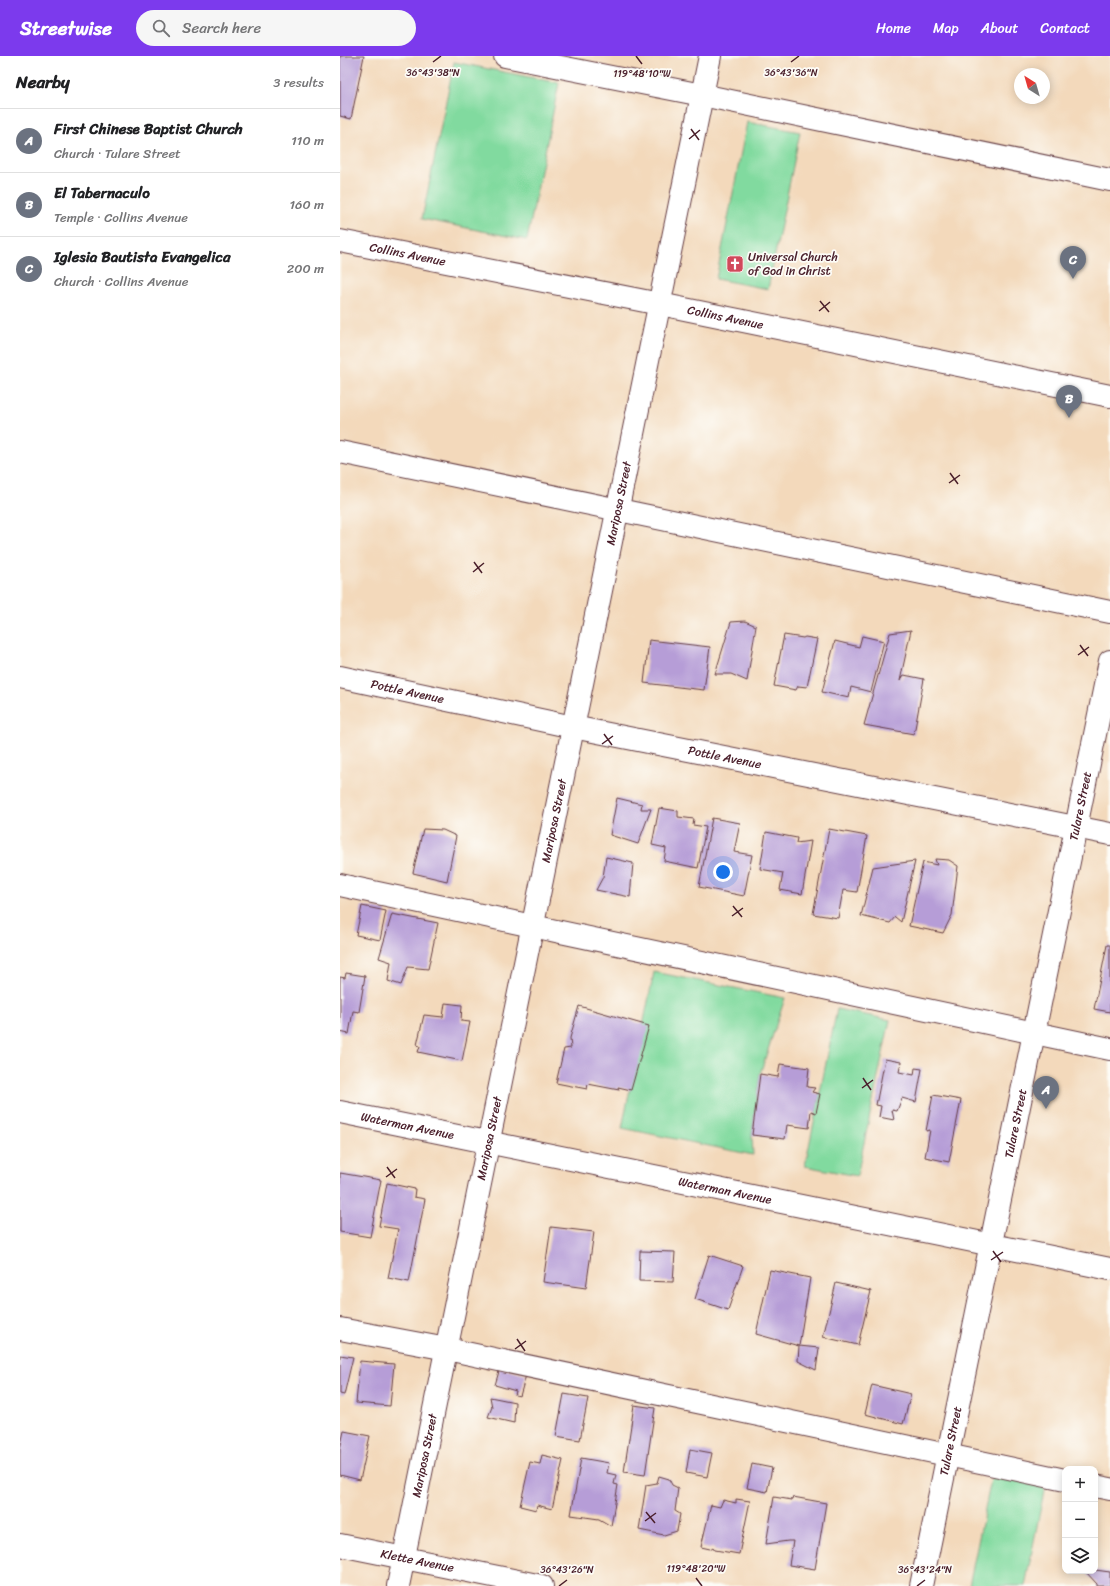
<!DOCTYPE html>
<meta charset="utf-8">
<style>
:root{--surface:#fff;--page:#f6f6f6;--text:#202124;--muted:#757577;--line:#e0e0e0;--accent:#7c3aed}
body{margin:0;font-family:Sriracha,sans-serif;background:var(--page);color:var(--text)}
.controls{position:absolute;right:12px;bottom:12px;display:grid;overflow:hidden;border-radius:8px;box-shadow:0 2px 10px #0003}
.controls button{width:36px;height:36px;display:grid;place-items:center;padding:0;border:0;border-bottom:1px solid var(--line);background:var(--surface);color:var(--text);font:20px sans-serif}
.compass{position:absolute;left:674px;top:12px;width:36px;height:36px;border-radius:50%;background:var(--surface);box-shadow:0 2px 10px #0003;rotate:323deg}
.you{position:absolute;left:383px;top:816px;width:14px;height:14px;margin:-10px;border:3px solid #fff;border-radius:50%;background:#1a73e8;box-shadow:0 0 0 6px #1a73e833}
.badge{display:grid;place-items:center;width:26px;height:26px;border-radius:50%;background:var(--accent);color:#fff;font-size:13px;font-weight:700}
.pin{position:absolute;translate:-50% -33px;filter:drop-shadow(0 1px 2px #0008)}
.pin::after{content:'';position:absolute;top:21px;width:14px;height:12px;background:inherit;clip-path:polygon(0 0,100% 0,50% 100%)}
.list{margin:0;padding:0;list-style:none}
h2{display:flex;justify-content:space-between;align-items:center;height:52px;margin:0;padding:0 16px;font-size:17px}
h2 small{font-size:13px;font-weight:400;color:var(--muted)}
.list li{display:grid;grid-template-columns:26px 1fr auto;gap:12px;align-items:center;box-sizing:border-box;height:64px;padding:0 16px;border-top:1px solid var(--line)}
.list b{display:block;font-size:15px;white-space:nowrap}
.list p{margin:0;font-size:13px;white-space:nowrap;color:var(--muted)}
.list em{font-size:13px;font-style:normal;color:var(--muted)}
.icon{flex:none;width:22px;height:22px;fill:none;stroke:currentColor;stroke-width:2;stroke-linecap:round;stroke-linejoin:round}
.map{position:relative;flex:none;width:770px;height:1530px;overflow:hidden}
header{display:flex;align-items:center;gap:24px;box-sizing:border-box;height:56px;padding:0 20px;background:var(--accent);color:#fff}
header strong{font-size:19px}
nav{display:flex;gap:22px;margin-inline-start:auto;font-size:14px}
.search{width:280px;height:36px;background:var(--page);display:flex;align-items:center;gap:10px;box-sizing:border-box;padding:0 14px;border-radius:22px;color:var(--muted);font-size:15px}
main{display:flex}
aside{flex:1;background:var(--surface)}
.map>svg:first-child{display:block}
.green{fill:#81da9f;stroke:#667c65}
.building{fill:#b69dd7}
.lines{fill:none;stroke-linecap:round;stroke-linejoin:round}
.minor-casing{stroke:#633b41;stroke-width:24}
.major-casing{stroke:#633b41;stroke-width:24}
.minor{stroke:#fff;stroke-width:22}
.major{stroke:#fff;stroke-width:22}
.ticks{fill:none;stroke:#4a1f2b;stroke-width:1.5}
.labels{text-anchor:middle;dominant-baseline:central;stroke-width:3.5;stroke-linejoin:round;paint-order:stroke}
.street-label{font-size:12px;fill:#4a1f2b;stroke:#fdfcf7}
.poi-label{font-size:12px;fill:#4a1f2b;stroke:#fdfcf7;text-anchor:start}
.ticks-label{font-size:10px;text-anchor:middle;fill:#4a1f2b;stroke:#fdfcf7;stroke-width:3.5;stroke-linejoin:round;paint-order:stroke}
</style>
<header>
<strong>Streetwise</strong>
<div class="search"><svg class="icon" aria-label="search" viewBox="0 0 24 24"><circle cx="10" cy="10" r="6"/><path d="M15 15l6 6"/></svg>Search here</div>
<nav><a>Home</a><a>Map</a><a>About</a><a>Contact</a></nav>
</header>
<main>
<aside>
<h2>Nearby<small>3 results</small></h2>
<ul class="list">
<li><span class="badge" style="background:#6b7280">A</span><div><b>First Chinese Baptist Church</b><p>Church · Tulare Street</p></div><em>110 m</em></li>
<li><span class="badge" style="background:#6b7280">B</span><div><b>El Tabernaculo</b><p>Temple · Collins Avenue</p></div><em>160 m</em></li>
<li><span class="badge" style="background:#6b7280">C</span><div><b>Iglesia Bautista Evangelica</b><p>Church · Collins Avenue</p></div><em>200 m</em></li>
</ul>
</aside>
<div class="map">
<svg width="770" height="1530" viewBox="0 0 770 1530">
<rect width="100%" height="100%" fill="#fdfcf7"/>
<filter id="ink" filterUnits="userSpaceOnUse"><feTurbulence type="fractalNoise" baseFrequency=".025" numOctaves="2"/><feDisplacementMap in="SourceGraphic" scale="8" xChannelSelector="R" yChannelSelector="G"/><feConvolveMatrix kernelMatrix="1 2 1 2 8 2 1 2 1" color-interpolation-filters="sRGB"/></filter>
<filter id="wash" filterUnits="userSpaceOnUse"><feTurbulence type="fractalNoise" baseFrequency=".012" numOctaves="4" result="noise"/><feDisplacementMap in="SourceGraphic" scale="16" xChannelSelector="R" yChannelSelector="G"/><feGaussianBlur stdDeviation="0.9" result="paint"/><feColorMatrix in="noise" values="0 0 0 0 0 0 0 0 0 0 0 0 0 0 0 0 0 1.4 0 .05"/><feComposite in="paint" operator="in"/></filter>
<g filter="url(#wash)">
<rect width="100%" height="100%" fill="#f3d9bb"/>
<path class="green" d="M114,6L219,27L187,184L82,163Z
M407,66L460,76L428,233L376,223Z
M314,916L445,942L420,1018L412,1079L413,1099L282,1072Z
M497,953L550,964L517,1120L465,1110Z
M652,1419L705,1430L685,1530H629Z"/>
<g id="blocks">
<path class="building" d="M0,0H24L11,63L0,60Z
M405,565L416,570L407,625L391,618H375L391,566Z
M571,574L560,625L564,619L584,623L574,678L524,669L550,577Z
M444,579L463,582L465,581L477,583L467,631L458,630L456,634L434,630Z
M522,580L544,585L531,636L511,631L509,642L482,636L495,585L519,591Z
M309,584L370,591L364,634L304,627Z
M277,742L302,748L301,753H311L298,788L270,779Z
M319,752L338,755V761L354,763L353,769L366,771L358,812L324,805L326,792L312,789Z
M372,762L400,767L394,796L412,799L404,840L359,831Z
M83,773L103,774L116,780L107,825L73,817Z
M489,773L527,780L517,836L503,834L498,862L473,858Z
M426,776L457,782L456,787L471,785L462,838L440,834L443,817L420,813Z
M266,801L293,807L290,841L256,834L263,821Z
M595,803L609,804L618,810L612,859L603,877L569,870L583,806L597,809Z
M575,805L561,866L555,861L550,867L521,860L533,811Z
M22,850L46,855L40,884L16,879Z
M52,858L98,867L88,913L68,911L61,929L48,925L51,906L39,902Z
M767,889H770V956L754,953Z
M6,917L25,920L19,956L13,955L9,978L0,976V921L5,922Z
M105,947L122,949L121,965L130,966L122,1005L78,996L80,990L77,989L84,959L103,961Z
M239,950L309,970L291,1034L278,1031L279,1034L248,1028L247,1033L216,1027L224,993L231,992L230,982Z
M545,1003L561,1006L559,1016L574,1019L575,1012L582,1013L576,1046L562,1042L557,1055L552,1054L554,1064L539,1061L541,1050L536,1049Z
M440,1008L469,1012L467,1031L475,1032L472,1036L480,1038L476,1057L471,1055L469,1072L447,1069L445,1083L412,1079L420,1018L438,1021Z
M593,1039L621,1044L609,1106L585,1101L590,1074L586,1075Z
M0,1117L41,1124L30,1181L0,1176Z
M47,1127L75,1133L74,1141L85,1143L69,1226L48,1222L58,1173L39,1170Z
M211,1171L254,1176L246,1232L203,1226Z
M300,1195L335,1196L333,1226L299,1225Z
M369,1199L403,1210L388,1254L355,1243Z
M430,1214L470,1222L459,1290L416,1278Z
M496,1227L531,1235L518,1289L483,1281Z
M459,1290L479,1292L476,1314L458,1305Z
M0,1299L13,1301L4,1339L0,1338Z
M20,1305L54,1308L50,1350L16,1347Z
M160,1312L186,1319L180,1340L175,1339L176,1335L155,1329Z
M532,1329L571,1338L563,1368L525,1358Z
M224,1338L248,1342L240,1384L216,1380Z
M150,1341L175,1346L174,1367L148,1361L152,1351Z
M294,1349L315,1352L305,1419L284,1416Z
M4,1375L30,1380L20,1424L0,1419V1393Z
M350,1393L372,1397L367,1421L346,1417Z
M202,1399L223,1404L212,1453L197,1449L196,1454L180,1450L190,1406L200,1408Z
M241,1402L269,1407L267,1417L276,1419L274,1428L278,1429L271,1470L259,1463L231,1459Z
M412,1408L432,1412L427,1436L407,1432Z
M319,1420L329,1423L332,1429L338,1432L335,1455L340,1458L337,1475L324,1479L299,1474L306,1429L317,1427Z
M434,1441L452,1444L453,1441L486,1447L475,1513L449,1509L453,1485H448L426,1488Z
M396,1443L410,1445L399,1498L375,1494L373,1491L370,1493L361,1491L371,1449L380,1451L383,1444L396,1447Z
M755,1514L770,1516V1530H757V1528L745,1515Z"/>
</g>
</g>
<g filter="url(#ink)">
<use href="#blocks" fill-opacity="0" stroke="#633b41" stroke-width="1"/>
<g class="lines">
<defs>
<g id="minor">
<path d="M165,0L362,39L770,124"/>
<path id="s1" d="M0,185L320,248L770,340"/>
<path d="M0,396L770,556"/>
<path id="s2" d="M0,621L233,671L770,778"/>
<path d="M0,829L770,993"/>
<path id="s3" d="M0,1056L770,1213"/>
<path d="M0,1273L107,1293L725,1424"/>
<path d="M755,1430L770,1433"/>
<path id="s4" d="M0,1489L202,1530"/>
<path id="s5" d="M58,1530L370,0"/>
</g>
<g id="major">
<path id="s6" d="M581,1530L770,605"/>
</g>
</defs>
<use href="#minor" class="minor-casing"/>
<use href="#major" class="major-casing"/>
<use href="#minor" class="minor"/>
<use href="#major" class="major"/>
</g>
</g>
<path class="ticks" d="M296,0L302,8M93,6L101,0M451,6L459,0M351,73L359,84M349,83L360,74M480,245L489,256M479,255L490,246M610,417L618,428M609,427L620,419M134,506L142,517M133,516L144,507M740,589L748,600M738,599L749,591M264,678L272,689M262,688L273,680M393,850L402,861M392,860L403,852M523,1022L531,1034M522,1032L533,1024M47,1111L55,1122M46,1121L57,1113M653,1195L661,1206M651,1204L663,1196M177,1283L185,1295M175,1293L186,1285M306,1456L315,1467M305,1465L316,1457M356,1522L362,1530M219,1530L227,1524M577,1530L585,1524"/>
<defs>
<symbol id="church-square" viewBox="-11 -11 22 22"><rect x="-9" y="-9" width="18" height="18" rx="4" fill="#d1495b" stroke="#fdfcf7"/><path d="M-1.2-6h2.4v3.5h3.3v2.4h-3.3V6h-2.4V-.1h-3.3v-2.4h3.3Z" fill="#fff"/></symbol>
</defs>
<g fill-rule="evenodd">
<use href="#church-square" x="385" y="198" width="20" height="20"/>
</g>
<g class="labels">
<g class="street-label">
<text stroke="none"><textPath href="#s1" startOffset="69">Collins Avenue</textPath></text>
<text stroke="none"><textPath href="#s1" startOffset="393">Collins Avenue</textPath></text>
<text stroke="none"><textPath href="#s5" startOffset="1105">Mariposa Street</textPath></text>
<text stroke="none"><textPath href="#s2" startOffset="69">Pottle Avenue</textPath></text>
<text stroke="none"><textPath href="#s2" startOffset="393">Pottle Avenue</textPath></text>
<text stroke="none"><textPath href="#s6" startOffset="796">Tulare Street</textPath></text>
<text stroke="none"><textPath href="#s5" startOffset="781">Mariposa Street</textPath></text>
<text stroke="none"><textPath href="#s6" startOffset="472">Tulare Street</textPath></text>
<text stroke="none"><textPath href="#s3" startOffset="69">Waterman Avenue</textPath></text>
<text stroke="none"><textPath href="#s5" startOffset="457">Mariposa Street</textPath></text>
<text stroke="none"><textPath href="#s3" startOffset="393">Waterman Avenue</textPath></text>
<text stroke="none"><textPath href="#s6" startOffset="148">Tulare Street</textPath></text>
<text stroke="none"><textPath href="#s5" startOffset="133">Mariposa Street</textPath></text>
<text stroke="none"><textPath href="#s4" startOffset="79">Klette Avenue</textPath></text>
</g>
<g class="poi-label">
<text x="408" y="201">Universal Church<tspan x="408" dy="14">of God in Christ</tspan></text>
</g>
</g>
<g class="ticks-label">
<text x="451" y="20">36°43'36"N</text>
<text x="93" y="20">36°43'38"N</text>
<text x="302" y="21">119°48'10"W</text>
<text x="356" y="1516">119°48'20"W</text>
<text x="227" y="1517">36°43'26"N</text>
<text x="585" y="1517">36°43'24"N</text>
</g>
</svg>
<div class="controls">
<button>+</button>
<button>−</button>
<button><svg class="icon" aria-label="layers" viewBox="0 0 24 24"><path d="M12 4l9 5-9 5-9-5zM3 14l9 5 9-5"/></svg></button>
</div>
<svg class="compass" viewBox="-18 -18 36 36"><path d="M0-13l5 13h-10z" fill="#e53935"/><path d="M0 13l5-13h-10z" fill="#757577"/></svg>
<div class="you"></div>
<div class="pin badge" style="left:706px;top:1053px;background:#6b7280">A</div>
<div class="pin badge" style="left:729px;top:362px;background:#6b7280">B</div>
<div class="pin badge" style="left:733px;top:223px;background:#6b7280">C</div>
</div>
</main>
